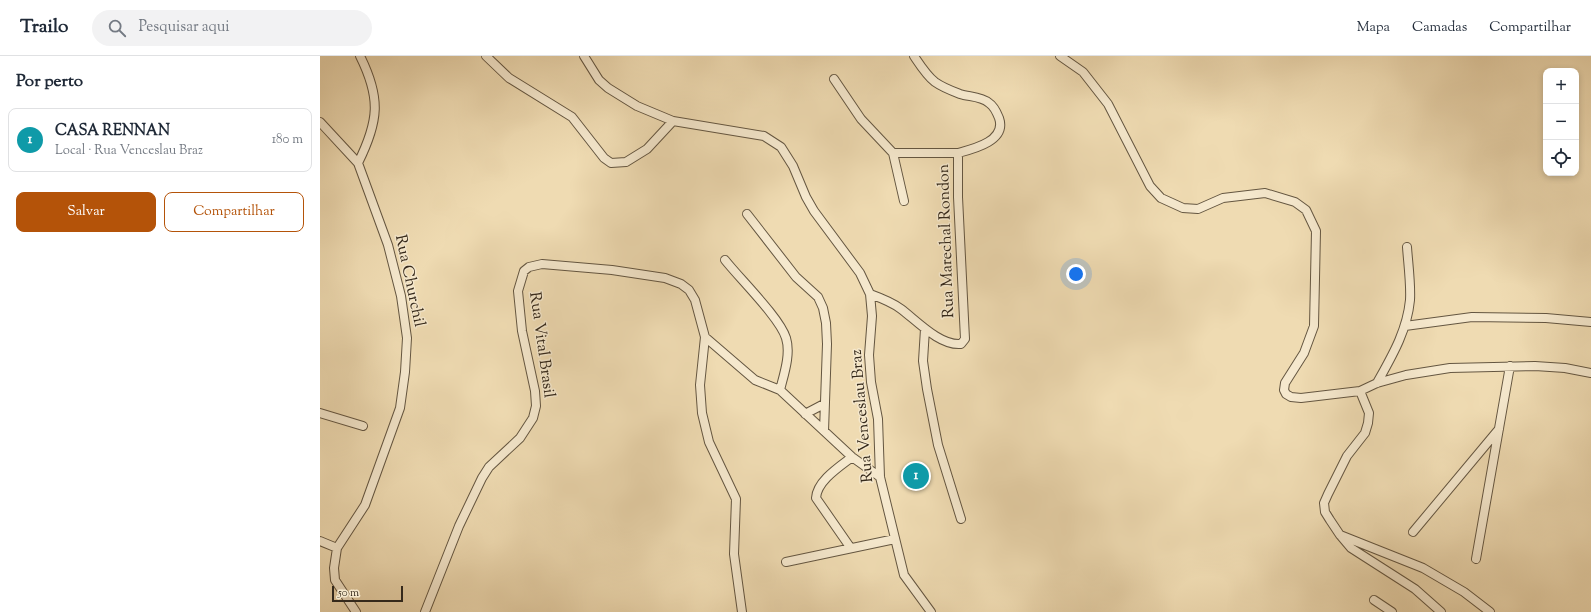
<!DOCTYPE html>
<html lang="pt">
<meta charset="utf-8">
<style>
:root{--surface:#fff;--page:#f2f2f3;--text:#1f2937;--muted:#747a83;--line:#e0e1e3;--accent:#b45309}
body{margin:0;font-family:"Sorts Mill Goudy",serif;background:var(--page);color:var(--text)}
.controls{position:absolute;right:12px;top:12px;display:grid;overflow:hidden;border-radius:8px;box-shadow:0 2px 6px #0003}
.controls button{width:36px;height:36px;display:grid;place-items:center;padding:0;border:0;border-bottom:1px solid var(--line);background:var(--surface);color:var(--text);font:20px sans-serif}
.scale{position:absolute;left:12px;bottom:10px;width:71px;box-sizing:border-box;padding-left:4px;border:2px solid #35291b;border-top:0;font-size:11px;line-height:14px;white-space:nowrap;color:#35291b;-webkit-text-stroke:3px #f5e8cd;paint-order:stroke}
.you{position:absolute;left:756px;top:218px;width:14px;height:14px;margin:-10px;border:3px solid #fff;border-radius:50%;background:#1a73e8;box-shadow:0 0 0 6px #1a73e833}
.badge{display:grid;place-items:center;width:26px;height:26px;border-radius:50%;background:var(--accent);color:#fff;font-size:13px;font-weight:700}
.pin{position:absolute;translate:-50% -50%;border:2px solid #fff;box-shadow:0 1px 4px #0006}
.list{margin:0;padding:0;list-style:none}
h2{display:flex;justify-content:space-between;align-items:center;height:52px;margin:0;padding:0 16px;font-size:17px}
h2 small{font-size:13px;font-weight:400;color:var(--muted)}
.list li{display:grid;grid-template-columns:26px 1fr auto;gap:12px;align-items:center;box-sizing:border-box;height:64px;margin:0 8px 8px;padding:0 8px;border:1px solid var(--line);border-radius:8px}
.list b{display:block;font-size:15px;white-space:nowrap}
.list p{margin:0;font-size:13px;white-space:nowrap;color:var(--muted)}
.list em{font-size:13px;font-style:normal;color:var(--muted)}
.actions{display:flex;gap:8px;padding:12px 16px}
.actions a{flex:1;padding:9px 0;border:1px solid var(--accent);border-radius:8px;text-align:center;font-size:14px;color:var(--accent)}
.actions .main{background:var(--accent);color:#fff}
.icon{flex:none;width:22px;height:22px;fill:none;stroke:currentColor;stroke-width:2;stroke-linecap:round;stroke-linejoin:round}
.map{position:relative;flex:none;width:1271px;height:556px;overflow:hidden}
header{display:flex;align-items:center;gap:24px;box-sizing:border-box;height:56px;padding:0 20px;background:var(--surface);border-bottom:1px solid var(--line)}
header strong{font-size:19px}
nav{display:flex;gap:22px;margin-inline-start:auto;font-size:14px}
.search{width:280px;height:36px;background:var(--page);display:flex;align-items:center;gap:10px;box-sizing:border-box;padding:0 14px;border-radius:22px;color:var(--muted);font-size:15px}
main{display:flex}
aside{flex:1;background:var(--surface)}
.map>svg:first-child{display:block}
.building{fill:url(#building-cross-hatch);stroke:#35291b}
.lines{fill:none;stroke-linecap:round;stroke-linejoin:round}
.minor-casing{stroke:#645641;stroke-width:10}
.minor{stroke:#f5e8cd;stroke-width:8}
.labels{text-anchor:middle;dominant-baseline:central;stroke-width:3;stroke-linejoin:round;paint-order:stroke}
.street-label{font-size:16px;fill:#35291b;stroke:#f5e8cd}
</style>
<header>
<strong>Trailo</strong>
<div class="search"><svg class="icon" aria-label="search" viewBox="0 0 24 24"><circle cx="10" cy="10" r="6"/><path d="M15 15l6 6"/></svg>Pesquisar aqui</div>
<nav><a>Mapa</a><a>Camadas</a><a>Compartilhar</a></nav>
</header>
<main>
<aside>
<h2>Por perto<small></small></h2>
<ul class="list">
<li><span class="badge" style="background:#0f9aa8">1</span><div><b>CASA RENNAN</b><p>Local · Rua Venceslau Braz</p></div><em>180 m</em></li>
</ul>
<div class="actions"><a class="main">Salvar</a><a>Compartilhar</a></div>
</aside>
<div class="map">
<svg width="1271" height="556" viewBox="0 0 1271 556">
<defs>
<pattern id="building-cross-hatch" width="8" height="8" patternUnits="userSpaceOnUse"><rect width="8" height="8" fill="#d69980"/><path d="M0 0l8 8M0 8l8-8" fill="none" stroke="#ae7d68"/></pattern>
</defs>
<rect width="100%" height="100%" fill="#efdbb2"/>
<filter id="stains"><feTurbulence type="fractalNoise" baseFrequency=".005" numOctaves="4"/><feColorMatrix values="0 0 0 0 .2 0 0 0 0 .09 0 0 0 0 .02 0 0 0 .5 -.17"/></filter>
<radialGradient id="worn" r=".72"><stop offset=".6" stop-color="#630" stop-opacity="0"/><stop offset="1" stop-color="#630" stop-opacity=".3"/></radialGradient>
<path class="building" d="M605,411L608,427L592,430L591,425L587,426L585,414Z"/>
<g class="lines">
<defs>
<path id="minor" d="M166,0L189,22L252,61L284,102L291,107L306,106L327,93L353,65
M264,0L279,24L288,32L317,50L353,65L444,80L461,91L473,110L486,141L494,155L540,217L550,238L552,260L549,299L551,326L558,363L560,421L584,519L611,556
M740,0L763,16L788,48L830,130L841,142L863,152L878,153L903,142L945,137L975,146L986,154L996,175L994,270L984,297L965,327L964,334L966,338L971,341L981,342L1040,335L1057,327L1086,319L1130,312L1215,310L1245,312L1271,317
M514,23L541,63L573,97L584,145
M0,66L38,107L68,189L81,240L87,282L85,316L80,352L45,449L17,492L14,512L15,524L36,556
M573,97H638
M38,107C59,65 61,42 40,0
M427,158L476,221L498,241L503,252L506,267L507,288L504,375
M405,204C420,223 460,262 466,282C471,298 464,318 460,334
M550,238C561,242 572,246 581,253C597,265 620,290 641,288L645,283L638,141V97C653,93 687,85 679,62C677,57 674,50 669,47C661,40 649,41 640,38C632,35 622,31 615,26C607,20 600,9 594,0
M1085,270L1152,261L1226,262L1271,266
M605,273L603,305L607,333L618,389L641,463
M385,281L435,324L460,334L532,401L560,421
M1057,327C1072,300 1087,275 1090,244C1091,228 1088,206 1087,191
M1040,335L1049,357L1048,367L1045,377L1027,400L1008,438L1004,447L1005,456L1010,464L1020,479L1103,512L1144,536L1170,556
M0,357L43,370
M485,358L504,348
M1093,476L1179,373
M1020,479L1031,492L1095,533L1121,556
M0,485L17,492
M530,491L496,442C497,425 519,411 532,401
M1156,503L1190,310
M466,506L575,483
M1054,544L1072,556
M105,556L139,470L162,422L169,411L200,382L213,362L216,350L215,335L202,275L198,235L204,215L209,211L222,208L292,214L345,222L361,228L369,234L375,244L385,281L380,329L382,357L389,386L416,443L414,498L422,556"/>
</defs>
<use href="#minor" class="minor-casing"/>
<use href="#minor" class="minor"/>
</g>
<g class="labels">
<g class="street-label">
<text transform="translate(627 185) rotate(-92)">Rua Marechal Rondon</text>
<text transform="translate(89 225) rotate(78)">Rua Churchil</text>
<text transform="translate(221 289) rotate(82)">Rua Vital Brasil</text>
<text transform="translate(543 360) rotate(-95)">Rua Venceslau Braz</text>
</g>
</g>
<rect width="100%" height="100%" filter="url(#stains)"/>
<rect width="100%" height="100%" fill="url(#worn)"/>
</svg>
<div class="controls">
<button>+</button>
<button>−</button>
<button><svg class="icon" aria-label="locate" viewBox="0 0 24 24"><circle cx="12" cy="12" r="6"/><path d="M12 2v4M12 18v4M2 12h4M18 12h4"/></svg></button>
</div>
<div class="scale">50 m</div>
<div class="you"></div>
<div class="pin badge" style="left:596px;top:420px;background:#0f9aa8">1</div>
</div>
</main>
